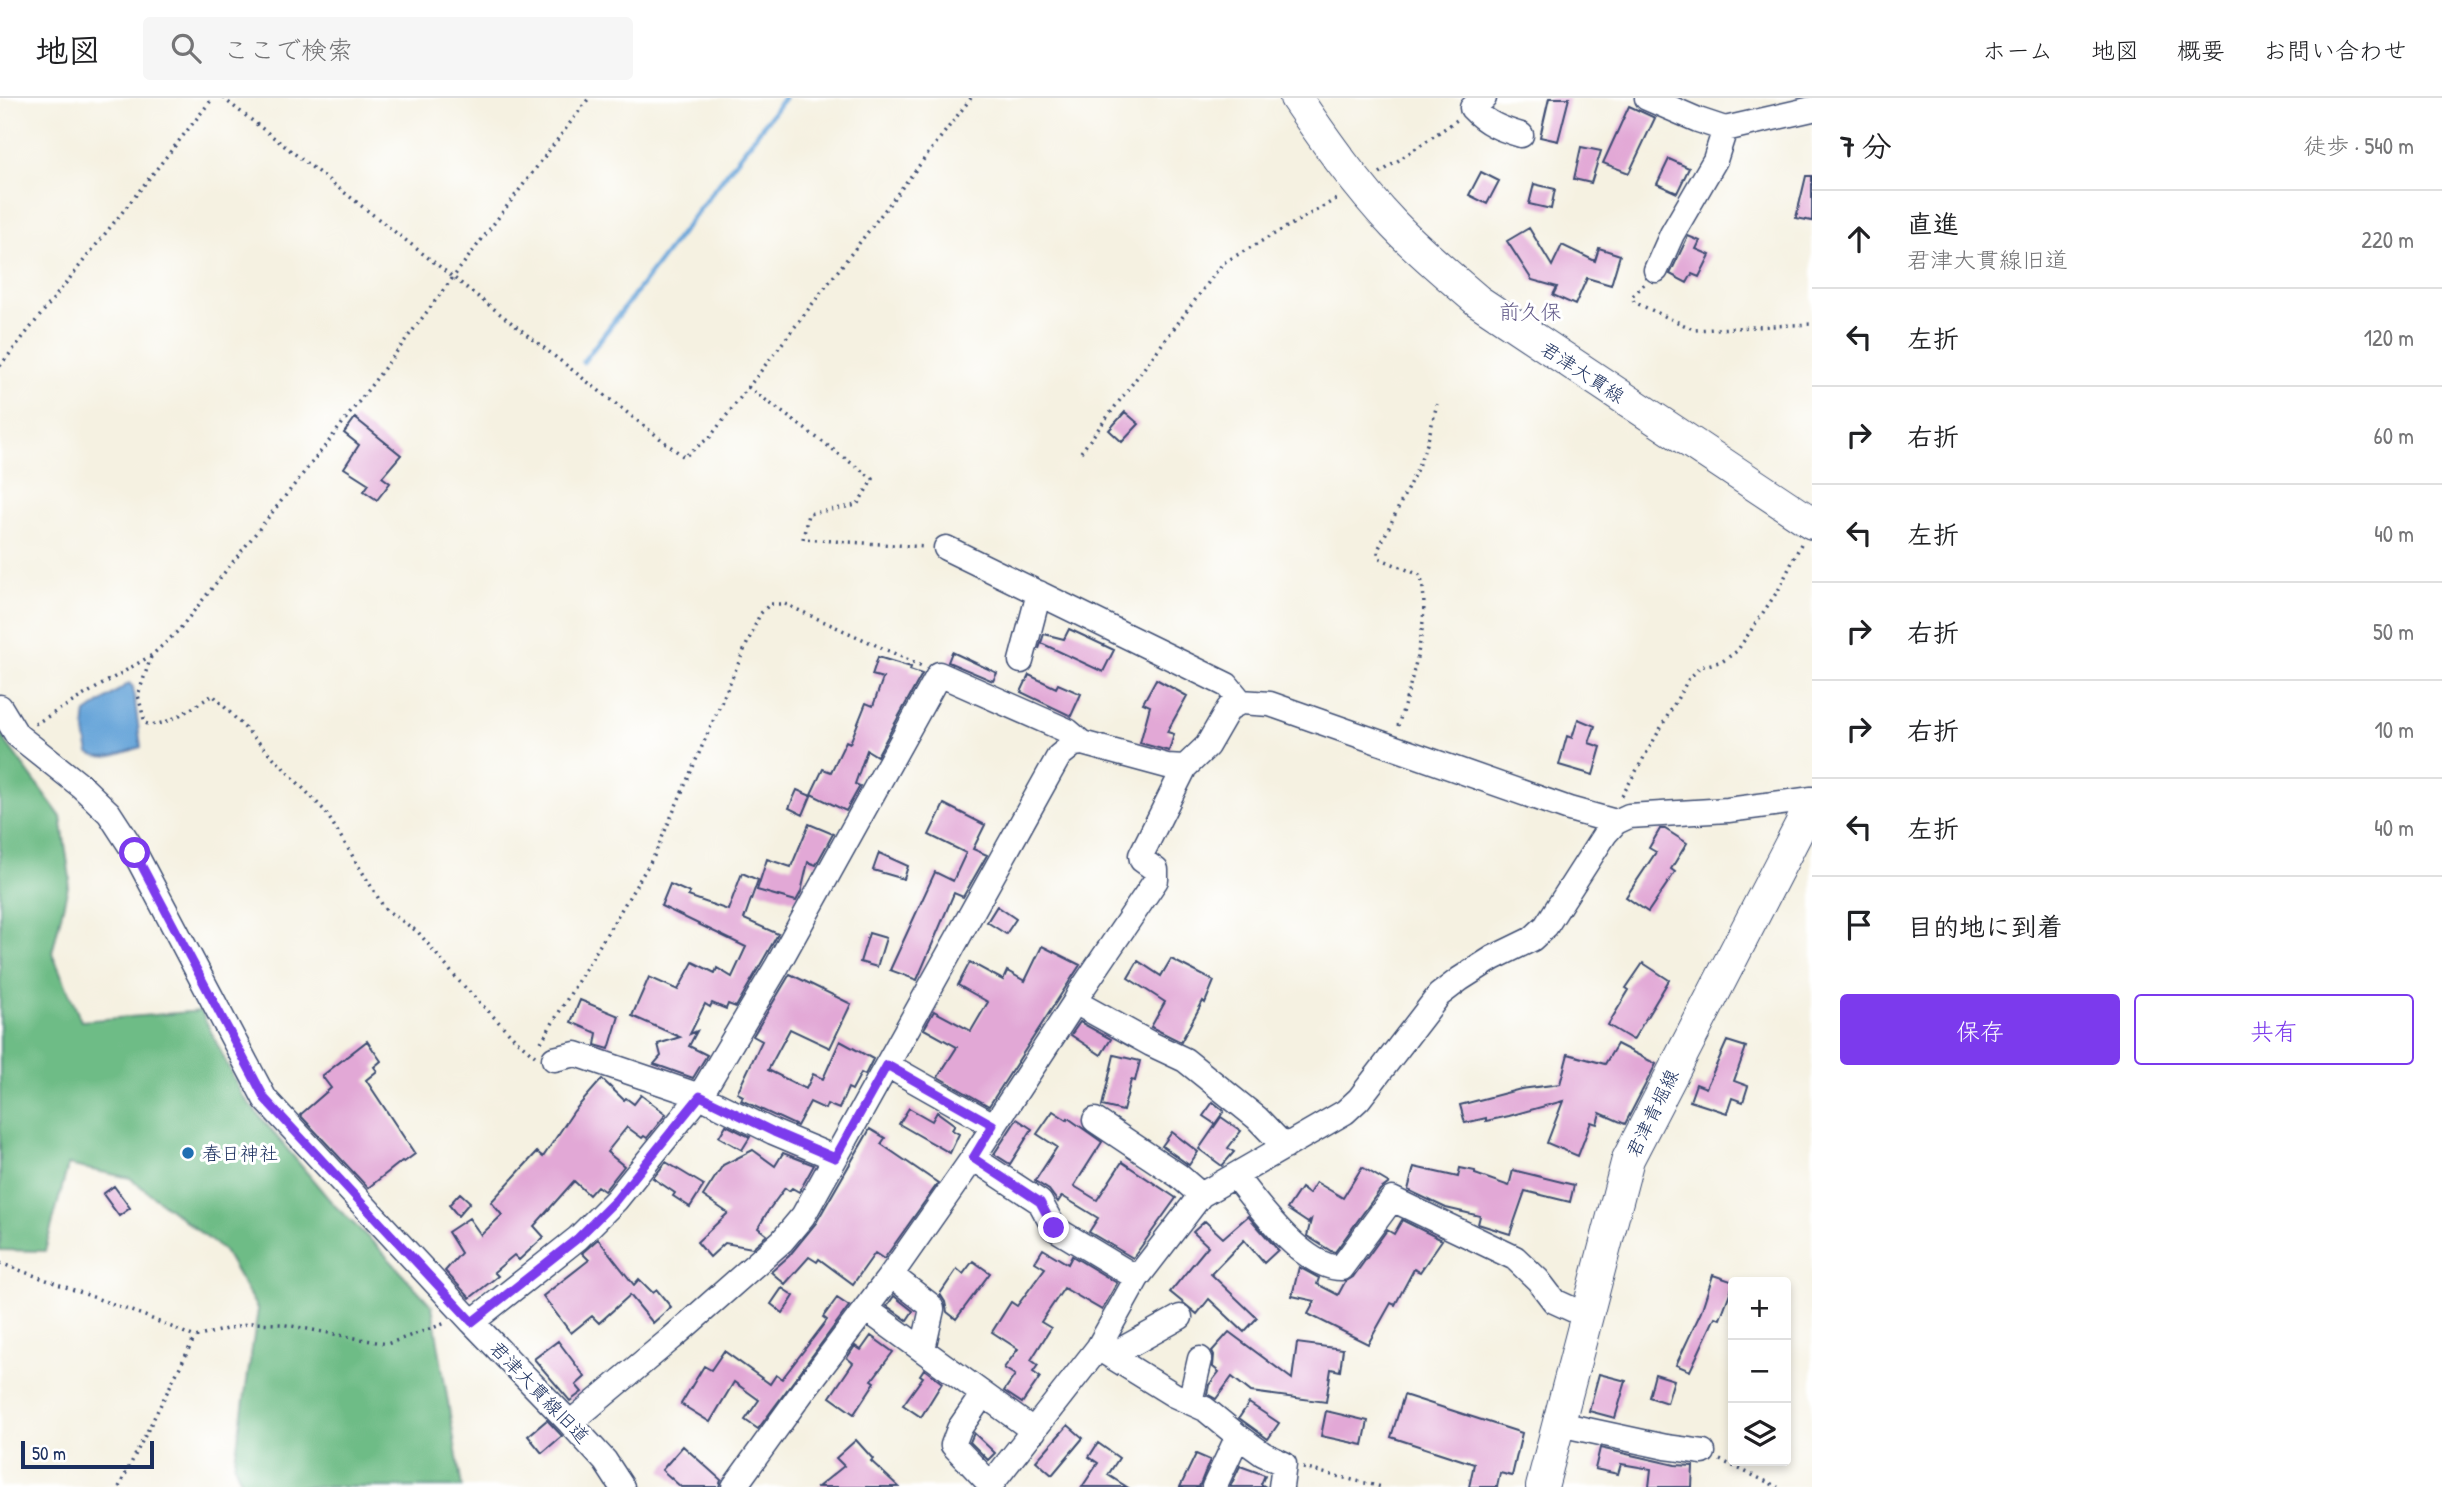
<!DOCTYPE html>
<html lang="ja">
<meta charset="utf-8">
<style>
:root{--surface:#fff;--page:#f6f6f6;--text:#202124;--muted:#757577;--line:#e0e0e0;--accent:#7c3aed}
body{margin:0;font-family:"Patrick Hand","Klee One",sans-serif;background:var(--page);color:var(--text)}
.controls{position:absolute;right:21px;bottom:21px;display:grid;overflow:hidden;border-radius:7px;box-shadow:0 4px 10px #0003}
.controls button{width:63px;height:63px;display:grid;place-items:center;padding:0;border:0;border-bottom:2px solid var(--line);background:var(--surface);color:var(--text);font:35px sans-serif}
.scale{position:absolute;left:21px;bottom:18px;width:133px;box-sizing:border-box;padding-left:7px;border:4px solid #1b2f5e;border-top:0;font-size:19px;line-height:24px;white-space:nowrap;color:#1b2f5e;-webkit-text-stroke:5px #fff;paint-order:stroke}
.stop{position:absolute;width:21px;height:21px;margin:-16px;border:5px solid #7c3aed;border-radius:50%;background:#fff}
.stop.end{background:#7c3aed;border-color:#fff;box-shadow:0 2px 7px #0008}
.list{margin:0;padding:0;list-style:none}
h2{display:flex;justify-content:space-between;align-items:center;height:91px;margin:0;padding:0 28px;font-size:30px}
h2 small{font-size:23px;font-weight:400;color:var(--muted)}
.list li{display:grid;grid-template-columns:46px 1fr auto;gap:21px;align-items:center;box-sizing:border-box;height:98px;padding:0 28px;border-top:2px solid var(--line)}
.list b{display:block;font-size:26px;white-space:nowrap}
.list p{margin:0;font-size:23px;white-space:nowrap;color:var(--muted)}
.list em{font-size:23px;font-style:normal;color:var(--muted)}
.actions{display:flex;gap:14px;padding:21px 28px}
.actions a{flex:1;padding:16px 0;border:2px solid var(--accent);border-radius:7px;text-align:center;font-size:24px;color:var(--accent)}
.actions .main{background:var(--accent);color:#fff}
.icon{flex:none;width:38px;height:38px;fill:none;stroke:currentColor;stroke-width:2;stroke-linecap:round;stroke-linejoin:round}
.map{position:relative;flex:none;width:1812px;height:1389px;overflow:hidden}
header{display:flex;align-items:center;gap:42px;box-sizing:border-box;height:98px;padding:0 35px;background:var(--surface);border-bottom:2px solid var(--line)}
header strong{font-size:33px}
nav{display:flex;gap:38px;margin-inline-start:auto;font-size:24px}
.search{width:490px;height:63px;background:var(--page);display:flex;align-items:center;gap:18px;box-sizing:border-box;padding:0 24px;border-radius:7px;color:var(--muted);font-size:26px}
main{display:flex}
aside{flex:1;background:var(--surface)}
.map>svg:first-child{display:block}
.forest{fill:#6ebc86;stroke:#447672;stroke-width:2}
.water{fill:#68a5d9;stroke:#426a9c;stroke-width:2}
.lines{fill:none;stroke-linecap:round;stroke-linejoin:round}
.stream{stroke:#68a5d9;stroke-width:5}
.building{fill:#e2a8d6}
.minor-casing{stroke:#3c4c72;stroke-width:27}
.major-casing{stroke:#3c4c72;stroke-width:34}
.path{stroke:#3c4c72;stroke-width:3.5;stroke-dasharray:2 5;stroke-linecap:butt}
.minor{stroke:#fff;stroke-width:24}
.major{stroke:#fff;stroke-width:32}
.route{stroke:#7c3aed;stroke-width:9}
.poi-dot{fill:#1f6fb2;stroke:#fff;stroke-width:2.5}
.labels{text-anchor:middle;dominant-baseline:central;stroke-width:6;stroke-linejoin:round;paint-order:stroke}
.street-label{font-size:19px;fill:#1b2f5e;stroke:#fff}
.poi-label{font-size:19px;fill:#1b2f5e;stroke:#fff;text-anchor:start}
.neighbourhood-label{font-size:21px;fill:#615988;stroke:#fff}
</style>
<header>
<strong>地図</strong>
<div class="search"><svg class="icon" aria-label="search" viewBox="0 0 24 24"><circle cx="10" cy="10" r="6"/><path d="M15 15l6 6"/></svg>ここで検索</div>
<nav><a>ホーム</a><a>地図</a><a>概要</a><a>お問い合わせ</a></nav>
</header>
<main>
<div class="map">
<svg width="1812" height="1389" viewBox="0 0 1812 1389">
<rect width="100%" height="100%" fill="#fff"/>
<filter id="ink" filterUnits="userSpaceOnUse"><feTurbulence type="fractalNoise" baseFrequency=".0143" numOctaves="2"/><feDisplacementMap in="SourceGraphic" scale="14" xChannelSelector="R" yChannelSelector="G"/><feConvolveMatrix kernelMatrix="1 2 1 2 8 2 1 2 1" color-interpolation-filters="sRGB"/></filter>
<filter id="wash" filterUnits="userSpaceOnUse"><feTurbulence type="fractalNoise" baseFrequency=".00686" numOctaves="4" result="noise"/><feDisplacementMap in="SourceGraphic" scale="28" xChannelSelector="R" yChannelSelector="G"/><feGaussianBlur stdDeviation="1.57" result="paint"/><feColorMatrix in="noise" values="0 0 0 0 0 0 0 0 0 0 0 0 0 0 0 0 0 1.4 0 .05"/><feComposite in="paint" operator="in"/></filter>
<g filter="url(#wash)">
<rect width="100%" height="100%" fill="#f5f1e1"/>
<path class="forest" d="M0,630L6,644L61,719L70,780L52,855L81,923L201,913L242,997L333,1106L378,1149L432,1208L462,1389H244L234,1367L258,1212L224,1153L130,1080L68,1067L45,1153L0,1152Z"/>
<path class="water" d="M129,585L133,589L141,649C125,654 103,665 89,655C86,641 83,628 86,615Z"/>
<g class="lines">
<path class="stream" d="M583,264L784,0"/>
</g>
<g id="blocks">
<path class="building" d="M1549,0H1569L1558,43L1540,39Z
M1629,8L1655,20L1629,75L1603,65Z
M1581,49L1601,53L1591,85L1574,81Z
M1669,61L1689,70L1677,95L1657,86Z
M1481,74L1499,83L1487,106L1469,97Z
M1806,78H1812V123L1796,120Z
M1534,86L1555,91L1551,111L1529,106Z
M1529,130L1552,168L1562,147L1595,163L1599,150L1620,157L1611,187L1587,180L1575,207L1553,197L1557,189L1532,182L1507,143Z
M1688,138L1700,143L1696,151L1710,157L1699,179L1692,176L1687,185L1670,176Z
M1125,314L1139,326L1122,344L1109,332Z
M355,320L401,357L382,379L390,385L377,402L364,393L369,386L344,370L359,347L344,335Z
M1069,531L1114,552L1103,574L1041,545L1039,551L1044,536L1064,541Z
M952,554L997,575L993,583L948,564Z
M878,559L911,569L910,572L922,576L877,658L867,652L855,686L860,688L846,713L811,696L823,671L831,674L846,643L850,645L866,605L873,608L883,580L872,577Z
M1029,577L1056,590L1058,586L1081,596L1071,618L1021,594Z
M1156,581L1187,598L1167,634L1174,636L1169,653L1140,645L1150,608L1143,605Z
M1578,621L1595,628L1589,645L1601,649L1593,677L1559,667L1567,638L1572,640Z
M797,692L811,698L803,717L789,710Z
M944,706L985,727L973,751L987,757L963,799L954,795L917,882L890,872L935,774L953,783L966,755L929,737Z
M809,726L833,736L816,767L808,764L801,794L796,803L757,792L767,761L791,769Z
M1660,731H1665L1687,745L1671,771L1675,774L1648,814L1626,799L1656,754L1649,750Z
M879,755L908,768L904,781L873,772Z
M742,775L758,782L744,821L778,836L736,909L728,906L726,911L712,905L710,909L705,906L690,936L697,933L689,948L707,957L693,980L654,966L661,958L658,946L680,939L632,918L649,879L678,892L693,864L715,875L717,870L732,879L746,849L661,808L670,786L690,795L688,798L728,812Z
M997,808L1016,821L1006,836L987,824Z
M869,835L886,840L877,869L860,864Z
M1042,848L1080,867L989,1008L938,979L957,949L924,931L934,913L971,933L988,904L958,887L970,864L1003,882L1007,873L1025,883Z
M1171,861L1214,883L1205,905L1203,903L1181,944L1151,929L1165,904L1128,880L1138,863L1161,878Z
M1643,865L1669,882L1633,942L1608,927L1629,892L1626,890Z
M790,876L851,906L830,950L790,931L768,972L806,991L813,976L823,981L840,943L873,961L865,977L861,975L852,992L848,990L839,1011L827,1006L825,1011L810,1004L797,1028L741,1002L743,998L737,995L762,943L753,938Z
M580,902L619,918L609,951L595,947L597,935L571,924Z
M1080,924L1111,941L1101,957L1071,937Z
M367,943L381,963L374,969L377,973L366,982L415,1056L404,1064L402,1063L368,1090L300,1017L331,990L322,978Z
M1727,943L1746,949L1734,983L1748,988L1743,1004L1732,1000L1727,1015L1690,1003L1696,986L1706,990Z
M1617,946L1656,966L1625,1026L1600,1015L1597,1026L1591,1024L1578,1058L1547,1045L1563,1003L1509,1018L1486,1023V1020L1465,1025L1460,1007L1521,991L1560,986L1568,956L1605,966Z
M1114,957L1140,963L1135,983L1131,982L1123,1013L1102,1008Z
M602,981L624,1002L626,1000L634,1006L641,997L666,1016L647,1040L644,1038L642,1040L627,1029L607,1054L624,1068L605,1092L604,1093L597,1088L589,1097L574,1083L534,1128L544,1139L519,1162L514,1157L494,1174L498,1178L470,1200L445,1173L461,1155L448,1134L469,1120L481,1137L502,1117L491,1104L537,1054L543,1059L574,1013Z
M1213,1004L1224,1013L1215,1026L1203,1018Z
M909,1010L932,1023L937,1014L955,1027L952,1032L959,1036L950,1055L899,1026Z
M1053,1013L1067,1022L1068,1020L1102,1044L1074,1088L1097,1102L1122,1064L1176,1100L1133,1160L1089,1134L1098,1120L1062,1098L1058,1104L1049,1092L1035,1083L1057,1049L1037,1036Z
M1221,1019L1241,1033L1228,1050L1234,1054L1222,1068L1199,1051Z
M1017,1021L1032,1031L1010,1066L994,1056Z
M726,1027L750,1039L742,1052L719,1039Z
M870,1031L885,1040L881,1046L938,1085L884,1161L875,1155L853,1186L819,1161L817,1164L809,1159L785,1186L771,1174L789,1158L816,1125Z
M1172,1034L1198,1054L1189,1067L1162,1048Z
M753,1052L775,1068L783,1055L814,1067L799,1094L792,1090L789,1093L785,1090L768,1113L758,1130L767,1137L752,1150L725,1145L710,1159L697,1144L728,1115L703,1098L723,1067Z
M666,1064L704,1087L690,1109L673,1098L675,1095L653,1080Z
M1362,1069L1389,1085L1380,1092L1335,1154L1331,1153L1307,1138L1311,1122L1308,1125L1287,1111L1301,1090L1309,1096L1316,1084L1343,1100Z
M1414,1069L1458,1079L1460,1070L1475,1073V1076L1509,1088L1513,1072L1574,1087L1570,1104L1525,1093L1510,1136L1478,1126L1480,1118L1446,1110L1408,1092Z
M114,1088L130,1110L119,1118L103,1096Z
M460,1095L470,1104L458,1118L449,1107Z
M1248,1118L1278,1152L1264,1165L1244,1142L1211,1176L1257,1220L1244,1234L1209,1201L1197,1216L1170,1194L1208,1148L1193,1134L1205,1123L1223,1140Z
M1402,1122L1442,1142L1420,1174L1414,1171L1395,1207L1391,1205L1368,1246L1308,1216L1315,1203L1292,1198L1299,1169L1319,1180L1317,1186L1338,1197L1345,1184L1353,1179L1387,1132L1394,1136Z
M598,1141L634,1187L639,1181L653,1195L657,1192L671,1209L653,1225L630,1197L599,1225L592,1218L571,1235L543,1198L589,1162L582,1155Z
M1043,1151L1068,1166L1072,1158L1117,1185L1102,1212L1064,1190L1041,1224L1051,1230L1031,1262L1038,1267L1033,1274L1040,1279L1022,1305L1004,1293L1015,1277L1004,1270L1018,1251L992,1234L1011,1204L1017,1208L1045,1170L1035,1164Z
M973,1163L990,1175L956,1221L947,1214L945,1204L940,1196L957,1171L963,1176Z
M1713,1177L1734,1184L1720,1221L1715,1219L1690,1273L1676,1267L1701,1214Z
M782,1190L794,1198L783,1215L771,1206Z
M894,1198L913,1213L907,1222L887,1208Z
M837,1200L849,1208L758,1331L745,1322L759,1302L734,1284L710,1324L681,1306L704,1268L711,1272L724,1253L770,1286L776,1277L782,1281L827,1222L823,1219Z
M1229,1234L1292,1281L1297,1245L1343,1251L1340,1273L1331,1271L1326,1304L1251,1294L1232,1279L1216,1301L1207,1296L1209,1287L1219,1274L1213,1269L1214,1257L1212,1253Z
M871,1238L893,1254L872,1282L875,1284L854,1316L830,1299L853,1265L847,1260L855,1248L861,1252Z
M558,1243L585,1279L576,1287L582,1294L570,1303L534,1261Z
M924,1271L942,1285L921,1319L903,1307L923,1279L920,1277Z
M1599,1276L1626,1283L1615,1320L1589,1313Z
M1655,1276L1674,1282L1667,1305L1649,1299Z
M1404,1297L1522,1335L1512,1378L1500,1375L1497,1389H1469L1474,1366L1391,1339Z
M1249,1305L1279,1325L1268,1341L1239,1320Z
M1326,1313L1368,1323L1363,1347L1321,1338Z
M547,1322L562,1338L542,1355L528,1338Z
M1068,1327L1083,1340L1052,1377L1036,1363Z
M974,1335L995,1355L988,1362L970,1344Z
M856,1342L873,1361L871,1363L899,1389H818L844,1368L836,1360Z
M1098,1345L1119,1360L1108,1377L1127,1389H1082L1098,1365L1089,1359Z
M683,1348L721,1382L719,1389H681L662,1372Z
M1600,1350L1675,1367L1693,1368L1692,1389H1649L1651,1371L1621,1366L1618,1376L1595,1371Z
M1196,1356L1210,1362L1199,1389H1180Z
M1240,1368L1265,1377L1261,1386L1266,1389H1230Z"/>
</g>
</g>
<g filter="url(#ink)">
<use href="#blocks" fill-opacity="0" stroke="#3c4c72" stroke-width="2"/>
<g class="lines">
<defs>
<path id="minor" d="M1484,0L1472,10C1487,26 1501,31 1521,37
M1647,0L1698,22L1725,31L1812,11
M1656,172L1672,136L1715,62L1725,31
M946,450L1227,587L1241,604
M1021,563L1039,495
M0,609L17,637L81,688L109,715L135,755L265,1001L472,1224L570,1325L605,1363L622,1389
M1075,904L1151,946L1185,962L1257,1020L1285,1049
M554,961L576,956L700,998L773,1034L835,1060
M887,967L993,1027
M1095,1022L1179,1078L1201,1097
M973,1060L1040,1104L1054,1130L1137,1180
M1235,1078C1257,1106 1303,1170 1341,1170L1392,1101L1515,1160L1538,1182L1554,1203L1587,1218
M891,1177L930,1207L932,1211L923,1251
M866,1211L1034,1333
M472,1224L578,1140L616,1102L700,998L776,870L939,576L1068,633L1082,645
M1098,1250L1174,1297L1205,1311L1238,1338L1263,1356L1284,1366L1281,1389
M1112,1257L1180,1219
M983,1296L959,1331L953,1347L991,1387
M1190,1304L1200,1261
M570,1325L672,1240L782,1143L803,1118L1059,658L1074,646L1082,645L1167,668L1185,669L1207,648L1229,610L1241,604L1270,606L1569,711L1616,724
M1559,1326L1666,1349L1703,1354
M734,1389L803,1293L891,1177L973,1060L1075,904L1080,894L1156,782V772L1142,762L1141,757L1185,669
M989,1389L1098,1250L1137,1180L1201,1097L1345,1014L1359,1001L1439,897L1460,881L1493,860L1532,841L1546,828L1605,736L1616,724L1629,718L1728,712L1812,701
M1214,1389L1238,1338"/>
<path id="major" d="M1296,0C1326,44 1357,88 1394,127C1420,154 1449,178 1478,203L1812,425
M1542,1389L1628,1061L1812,705"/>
</defs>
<use href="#minor" class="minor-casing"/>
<use href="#major" class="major-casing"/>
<path class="path" d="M223,0L684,359L710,339L971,0
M1380,75L1457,22
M1644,186L1632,199L1634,204L1695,232L1812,226
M0,268L213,0
M748,289L873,381L857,407L808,416L803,441L926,449
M1081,354L1223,165L1340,99
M151,559L138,597L145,625C162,633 197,606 213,597L325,713L385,811L418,834L457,881L517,943L535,958
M35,626L152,557L178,533L329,343L589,0
M1398,628C1410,588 1433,518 1420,477L1381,461L1378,458V452L1416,373L1427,346L1437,306
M1622,698L1688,582L1700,569L1723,563L1737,553L1779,491L1801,446
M541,944L654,758L760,516L770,506H785L922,568
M0,1165L145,1218L195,1239L250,1225L281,1226L387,1246L446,1225
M1720,1362L1778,1389
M1303,1370L1382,1389
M119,1389L195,1239"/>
<use href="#minor" class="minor"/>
<use href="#major" class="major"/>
</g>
</g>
<g class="lines" filter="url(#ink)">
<path class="route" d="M135,755L265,1001L472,1224L578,1140L616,1102L700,998L774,1034L835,1060L887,967L993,1027L973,1060L1040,1104L1054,1130"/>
</g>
<circle class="poi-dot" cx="188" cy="1055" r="7"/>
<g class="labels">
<g class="street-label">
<text transform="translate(1583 274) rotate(33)">君津大貫線</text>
<text transform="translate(1652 1015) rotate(-64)">君津青堀線</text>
<text transform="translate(540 1294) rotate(46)">君津大貫線旧道</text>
</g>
<g class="poi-label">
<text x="202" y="1055">春日神社</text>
</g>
<g class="neighbourhood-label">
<text x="1530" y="213">前久保</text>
</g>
</g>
</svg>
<div class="controls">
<button>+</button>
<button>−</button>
<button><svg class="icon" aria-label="layers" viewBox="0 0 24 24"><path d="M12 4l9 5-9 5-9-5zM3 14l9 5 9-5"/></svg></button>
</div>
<div class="scale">50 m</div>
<div class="stop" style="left:135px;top:755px"></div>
<div class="stop end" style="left:1054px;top:1130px"></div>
</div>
<aside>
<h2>7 分<small>徒歩 · 540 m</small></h2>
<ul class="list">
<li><svg class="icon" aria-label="ahead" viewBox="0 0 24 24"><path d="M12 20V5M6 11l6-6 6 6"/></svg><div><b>直進</b><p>君津大貫線旧道</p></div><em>220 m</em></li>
<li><svg class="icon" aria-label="left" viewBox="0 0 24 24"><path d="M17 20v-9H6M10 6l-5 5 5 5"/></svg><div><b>左折</b></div><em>120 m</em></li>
<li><svg class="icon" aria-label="right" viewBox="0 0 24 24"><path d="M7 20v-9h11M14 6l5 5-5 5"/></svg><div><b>右折</b></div><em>60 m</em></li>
<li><svg class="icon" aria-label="left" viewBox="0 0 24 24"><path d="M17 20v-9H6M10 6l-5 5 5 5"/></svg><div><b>左折</b></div><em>40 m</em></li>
<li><svg class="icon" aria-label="right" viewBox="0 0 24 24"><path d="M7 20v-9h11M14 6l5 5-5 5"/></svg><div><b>右折</b></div><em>50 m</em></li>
<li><svg class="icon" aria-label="right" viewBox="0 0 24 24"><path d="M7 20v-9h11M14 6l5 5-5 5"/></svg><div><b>右折</b></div><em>10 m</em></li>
<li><svg class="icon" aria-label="left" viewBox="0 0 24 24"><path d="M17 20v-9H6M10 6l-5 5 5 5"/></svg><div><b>左折</b></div><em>40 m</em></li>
<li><svg class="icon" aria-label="arrive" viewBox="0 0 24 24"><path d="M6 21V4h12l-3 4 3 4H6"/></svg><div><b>目的地に到着</b></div></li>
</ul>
<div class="actions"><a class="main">保存</a><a>共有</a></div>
</aside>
</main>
